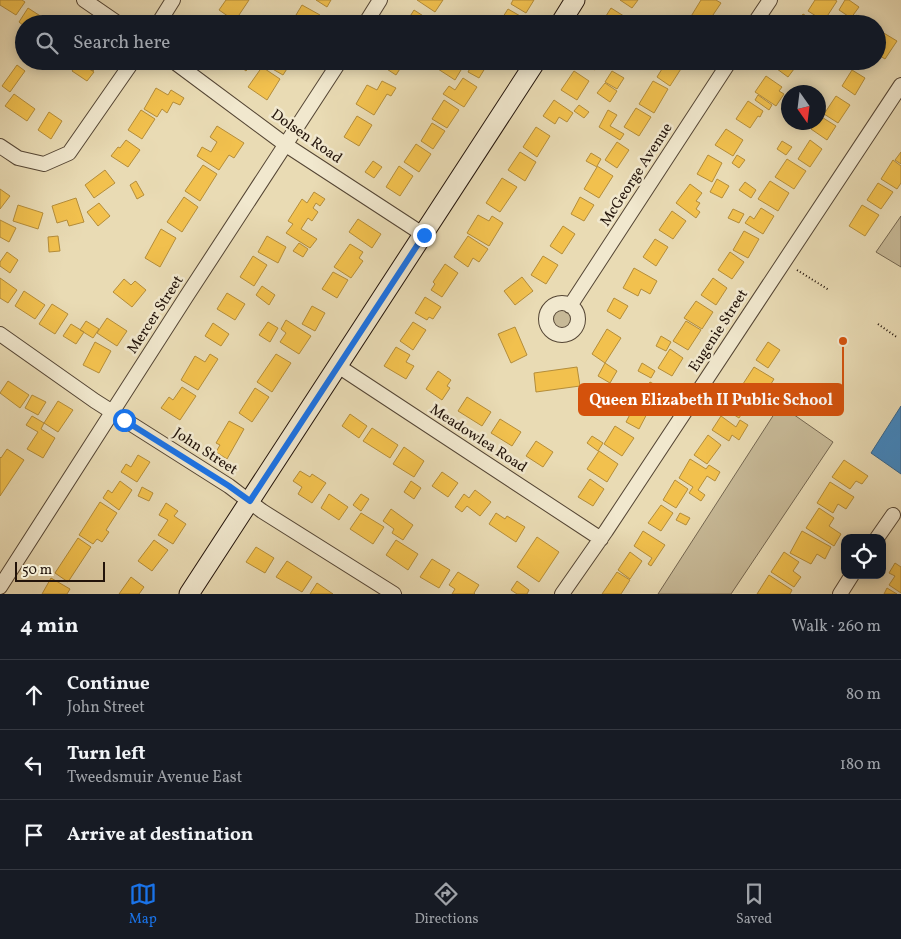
<!DOCTYPE html>
<meta charset="utf-8">
<style>
:root{--surface:#171b24;--page:#20242c;--text:#f1f3f6;--muted:#9ea1a6;--line:#363941;--accent:#1a73e8}
body{margin:0;font-family:Vollkorn,serif;background:var(--page);color:var(--text)}
.controls{position:absolute;right:15px;bottom:15px;display:grid;overflow:hidden;border-radius:10px;box-shadow:0 2px 12px #0003}
.controls button{width:45px;height:45px;display:grid;place-items:center;padding:0;border:0;border-bottom:1px solid var(--line);background:var(--surface);color:var(--text);font:25px sans-serif}
.compass{position:absolute;left:781px;top:85px;width:45px;height:45px;border-radius:50%;background:var(--surface);box-shadow:0 2px 12px #0003;rotate:166deg}
.scale{position:absolute;left:15px;bottom:12px;width:90px;box-sizing:border-box;padding-left:5px;border:2px solid #22130a;border-top:0;font-size:14px;line-height:18px;white-space:nowrap;color:#22130a;-webkit-text-stroke:4px #f1e8ce;paint-order:stroke}
.stop{position:absolute;width:15px;height:15px;margin:-11px;border:4px solid #1a73e8;border-radius:50%;background:#fff}
.stop.end{background:#1a73e8;border-color:#fff;box-shadow:0 1px 5px #0008}
.list{margin:0;padding:0;list-style:none}
h2{display:flex;justify-content:space-between;align-items:center;height:65px;margin:0;padding:0 20px;font-size:21px}
h2 small{font-size:16px;font-weight:400;color:var(--muted)}
.list li{display:grid;grid-template-columns:32px 1fr auto;gap:15px;align-items:center;box-sizing:border-box;height:70px;padding:0 20px;border-top:1px solid var(--line)}
.list b{display:block;font-size:19px;white-space:nowrap}
.list p{margin:0;font-size:16px;white-space:nowrap;color:var(--muted)}
.list em{font-size:16px;font-style:normal;color:var(--muted)}
.icon{flex:none;width:28px;height:28px;fill:none;stroke:currentColor;stroke-width:2;stroke-linecap:round;stroke-linejoin:round}
.map{position:relative;flex:none;width:901px;height:594px;overflow:hidden}
.search{position:absolute;background:var(--surface);box-shadow:0 2px 12px #0003;left:15px;right:15px;top:15px;height:55px;display:flex;align-items:center;gap:12px;box-sizing:border-box;padding:0 18px;border-radius:28px;color:var(--muted);font-size:19px}
.sheet{height:275px;background:var(--surface)}
nav{display:flex;justify-content:space-around;align-items:center;box-sizing:border-box;height:70px;border-top:1px solid var(--line);background:var(--surface);font-size:14px;color:var(--muted)}
nav a{display:grid;justify-items:center;gap:2px}
nav .on{color:var(--accent)}
.map>svg:first-child{display:block}
.green{fill:#c7b997;stroke:#746650}
.homes{fill:#f2c14e;stroke:#b48d3a}
.schools{fill:#3f88c5;stroke:#36658d}
.lines{fill:none;stroke-linecap:round;stroke-linejoin:round}
.street-casing{stroke:#544534;stroke-width:16}
.secondary-casing{stroke:#22130a;stroke-width:21}
.path{stroke:#22130a;stroke-width:2;stroke-dasharray:1 2.5;stroke-linecap:butt}
.street{stroke:#f1e8ce;stroke-width:14}
.secondary{stroke:#f1e8ce;stroke-width:19}
.route{stroke:#1a73e8;stroke-width:6}
.labels{text-anchor:middle;dominant-baseline:central;stroke-width:5;stroke-linejoin:round;paint-order:stroke}
.street-label{font-size:15px;fill:#22130a;stroke:#f1e8ce}
.leader{fill:none;stroke:#d4520c;stroke-width:2}
.callout-dot{fill:#d4520c;stroke:#f1e8ce;stroke-width:2}
.callout{fill:#d4520c;stroke:#d4520c;stroke-width:2}
.callout-label{font-size:16px;text-anchor:middle;font-weight:bold;fill:#fff}
</style>
<div class="map">
<svg width="901" height="594" viewBox="0 0 901 594">
<rect width="100%" height="100%" fill="#e9dbb4"/>
<filter id="stains"><feTurbulence type="fractalNoise" baseFrequency=".004" numOctaves="4"/><feColorMatrix values="0 0 0 0 .2 0 0 0 0 .09 0 0 0 0 .02 0 0 0 .5 -.17"/></filter>
<radialGradient id="worn" r=".72"><stop offset=".6" stop-color="#630" stop-opacity="0"/><stop offset="1" stop-color="#630" stop-opacity=".3"/></radialGradient>
<path class="green" d="M901,216V267L876,252Z
M553 319a9 9 0 1 1 18 0a9 9 0 1 1-18 0Z
M780,405L833,442L731,594H658Z"/>
<path class="homes" d="M0,0H22L25,2L16,15L0,5Z
M226,0H249L235,21L219,10Z
M316,0H331L327,7Z
M417,0H443L435,12Z
M513,0H534L526,13L511,4Z
M620,0H638L632,8Z
M701,0H716L721,3L711,18L715,20L713,24H700L690,18Z
M815,0H835L837,1L824,21L808,11Z
M845,0H849L859,7L851,18L839,10Z
M302,5L320,15L316,24H297L301,17L296,15Z
M28,8L45,19L42,24H24V26L19,22Z
M611,8L627,18L623,24H601Z
M508,9L522,17L518,24H501L499,23Z
M414,10L428,19L425,24H401L406,16L409,18Z
M803,14L818,23V24H797Z
M856,15L869,24H850Z
M686,16L698,24H682Z
M285,17L295,24H280Z
M877,29L897,41L885,59L877,54Z
M81,61H100L93,71Z
M233,61H254L246,71Z
M273,61H292L283,75L269,67Z
M381,61H405L396,75L379,64Z
M443,61H447L461,70L455,80L438,69Z
M474,61H481L487,65L479,78L468,72Z
M581,61H612L607,68L599,63L595,70Z
M667,61H686L670,86L657,77Z
M776,61H800L788,77L773,66Z
M78,62L94,72L87,81L72,71Z
M17,65L25,71L10,92L2,86Z
M262,67L280,79L267,100L248,87Z
M852,70L865,78L855,95L842,86Z
M574,71L589,81L577,100L561,90Z
M612,71L624,78L617,89L605,82Z
M766,76L782,87L779,91L784,94L776,106L755,92Z
M463,78L477,87L464,107L443,94L449,86L455,90Z
M382,81L396,88L391,96L387,94L374,115L356,104L367,85L377,90Z
M653,81L668,89L654,113L639,104Z
M605,83L617,91L610,102L597,93Z
M156,88L168,95L171,90L184,98L180,105L173,102L167,113L162,109L157,117L144,109Z
M14,94L35,109L27,121L5,106Z
M758,95L772,105L769,110L755,100Z
M836,96L850,105L838,123L824,114Z
M444,100L459,110L447,128L432,119Z
M554,100L573,113L567,122L559,117L555,124L543,116Z
M748,101L763,111L760,117L758,116L750,128L736,119Z
M579,105L589,112L584,118L574,111Z
M636,108L651,117L639,136L624,127Z
M141,110L155,119L142,139L128,130Z
M608,110L617,115L610,126L624,134L620,140L599,127Z
M49,112L62,121L51,139L38,130Z
M357,116L372,125L359,146L344,137Z
M820,116L836,126L827,140L811,129L816,122H818V118Z
M432,123L445,131L433,149L421,141Z
M217,126L244,143L234,158L229,155L219,170L197,156L202,147L211,152L217,142L210,137Z
M536,127L550,136L537,157L523,147Z
M726,129L743,140L733,156L715,145Z
M126,140L140,150L128,167L111,156L118,147L120,148Z
M810,140L822,149L810,167L798,159Z
M782,141L792,147L786,155L777,149Z
M617,142L629,150L617,168L605,160Z
M416,144L431,154L419,172L404,162Z
M520,152L536,162L525,181L508,170Z
M901,152V164L895,160Z
M591,153L601,159L597,166L613,176L599,198L584,189L597,167L586,161Z
M708,155L722,163L712,182L697,174Z
M737,155L745,160L739,168L732,163Z
M787,159L806,171L794,189L775,177Z
M893,160L901,166V183L897,189L881,179Z
M373,161L382,167L374,178L365,172Z
M203,165L217,174L200,201L185,191Z
M399,166L413,176L400,196L386,187Z
M105,170L115,183L94,198L85,185Z
M502,178L517,187L500,212L486,203Z
M717,179L729,186L722,198L710,192Z
M136,181L144,195L137,199L130,185Z
M770,181L789,193L778,211L758,199Z
M745,182L756,190L751,198L739,190Z
M878,183L893,192L881,209L867,200Z
M690,184L702,193L696,201L700,203L696,209L700,212L696,218L676,203Z
M0,189L10,196L0,209Z
M314,192L325,199L320,206L316,203L313,208L318,212L312,221L308,218L301,229L317,239L310,248L286,233L293,224L288,221L302,199L307,203Z
M184,197L198,207L182,232L167,222Z
M580,197L594,205L584,221L571,214Z
M76,198L84,222L69,226L67,220L57,223L52,206Z
M99,203L110,216L98,226L87,212Z
M18,205L43,213L38,229L13,221Z
M862,205L879,215L865,236L849,226Z
M761,208L774,216L763,234L745,223L750,216L754,219Z
M733,209L744,214L739,223L728,218Z
M672,211L686,221L673,239L659,230Z
M478,215L489,221L492,216L503,223L489,246L467,233Z
M358,219L381,234L372,248L349,232Z
M0,220L16,228L9,242L0,237Z
M563,226L575,234L562,254L550,246Z
M161,229L176,238L160,267L145,258Z
M744,231L759,239L748,258L733,250Z
M58,236L60,251L49,252L48,237Z
M267,236L286,247L278,263L258,252Z
M468,236L488,249L479,262L473,258L468,267L454,257Z
M655,239L668,247L656,266L643,257Z
M299,243L308,249L303,257L293,251Z
M350,244L363,252L359,258L363,261L351,278L334,267Z
M7,252L18,260L10,273L0,266V262Z
M730,252L744,262L732,279L718,270Z
M253,256L267,265L254,286L240,277Z
M543,256L558,265L546,284L531,275Z
M445,264L458,273L442,297L431,290L435,284L433,282Z
M634,268L657,281L650,294L641,289L638,296L623,288Z
M333,272L348,280L337,298L322,289Z
M522,277L533,291L515,305L504,291Z
M0,278L17,290L8,303L0,298Z
M713,278L727,288L716,305L701,295Z
M124,279L131,285L135,281L146,290L132,307L113,292Z
M262,286L275,295L269,305L256,295Z
M24,291L45,305L35,319L15,306Z
M227,293L245,304L235,320L217,309Z
M425,297L441,307L433,319L429,317L427,320L415,313Z
M614,298L628,306L620,319L607,311Z
M696,301L713,312L702,329L684,318Z
M52,304L68,314L55,334L39,324Z
M312,306L325,313L315,331L302,324Z
M107,318L127,331L117,346L97,333Z
M286,320L311,336L299,354L280,342L286,333L281,329Z
M86,321L99,329L93,338L80,330Z
M686,321L701,330L688,350L673,341Z
M268,322L278,328L270,342L259,335Z
M413,322L426,330L413,350L400,341Z
M213,323L229,334L221,346L205,336Z
M71,324L84,332L76,344L63,336Z
M515,327L527,355L511,363L498,334Z
M607,329L621,338L605,363L592,354Z
M661,336L671,342L666,351L656,346Z
M95,342L111,351L99,373L83,365Z
M768,342L780,350L768,368L756,360Z
M396,347L410,355L406,362L414,366L406,379L384,366Z
M670,349L683,358L672,376L658,368Z
M210,354L218,359L198,390L181,380L195,356L205,362Z
M276,354L291,363L272,392L257,382Z
M605,363L617,371L610,383L598,376Z
M642,363L655,371L651,378L638,371Z
M577,367L580,386L536,392L534,373Z
M754,367L774,379L761,400L767,404L762,410L752,404L756,396L741,387Z
M438,371L451,380L447,386L450,388L442,400L426,389Z
M8,381L29,395L20,408L0,393Z
M650,382L661,388L653,401L643,395Z
M182,387L196,396L180,420L161,408L169,397L173,400Z
M255,388L269,397L252,422L239,413Z
M736,392L750,401L739,418L725,409Z
M32,395L46,402L38,415L25,408Z
M467,397L491,412L482,426L458,411Z
M58,401L73,410L58,432L44,423Z
M637,401L650,408L639,429L626,422Z
M350,414L367,426L359,438L342,426Z
M32,416L44,423L41,429L55,438L43,458L27,449L38,432L26,425Z
M721,416L736,427L740,420L748,425L739,440L732,435L729,441L712,430Z
M500,419L521,432L512,446L491,433Z
M229,421L244,429L227,459L216,452L220,445L216,443Z
M615,426L634,438L622,456L604,444Z
M372,428L398,445L390,458L363,441Z
M708,435L721,445L707,464L694,455Z
M592,436L603,443L598,451L587,443Z
M536,441L553,452L543,467L526,456Z
M404,447L424,461L414,477L393,464Z
M7,449L24,460L0,496V457L1,458Z
M599,451L618,464L607,482L587,469Z
M138,455L150,462L137,482L121,472L126,464L131,467Z
M690,459L706,469L709,465L720,472L715,481L707,476L698,490L705,495L701,501L689,493L693,487L679,478Z
M844,460L868,476L862,484L856,481L850,489L832,477Z
M300,471L310,477L312,474L326,483L312,503L298,494L302,487L293,481Z
M442,472L458,483L448,497L432,486Z
M590,479L604,489L593,506L578,497Z
M675,480L688,489L676,508L663,500Z
M120,481L132,490L119,510L103,498L108,490L112,493Z
M411,481L421,488L414,499L404,492Z
M830,482L854,497L846,509L838,504L833,513L817,503Z
M142,487L153,493L149,501L138,496Z
M475,490L491,502L480,516L467,506L462,512L455,507L464,494L469,498Z
M329,494L348,507L339,520L321,508Z
M361,494L369,499L361,511L353,505Z
M100,502L117,513L106,530L109,532L102,542L97,539L93,544L79,535Z
M166,503L178,511L174,516L186,524L173,544L158,535L168,520L159,515Z
M661,505L673,513L661,531L648,523Z
M819,508L834,518L829,526L841,534L834,546L806,528Z
M391,509L413,525L403,540L392,533L394,529L383,521Z
M361,513L384,527L373,544L350,529Z
M496,513L505,519L507,516L525,527L516,542L489,524Z
M680,513L690,518L686,525L676,520Z
M643,531L665,545L651,566L648,564L652,558L634,546Z
M802,531L831,547L825,559L817,554L811,564L790,553Z
M537,537L559,552L539,582L517,567Z
M78,538L91,547L68,582L55,573Z
M154,540L168,550L152,571L138,561Z
M396,540L418,554L408,570L386,555Z
M256,547L274,558L265,573L246,562Z
M630,552L642,561L630,579L618,570Z
M784,552L799,562L793,571L801,577L794,587L771,572Z
M432,559L450,570L439,588L420,577Z
M287,561L312,577L302,592L276,577Z
M895,563L901,567V593L889,585L895,576L889,573Z
M458,572L479,585L474,593L475,594H452L455,589L449,585Z
M617,572L630,580L621,594H602Z
M769,575L792,590L790,594H757Z
M131,577L144,587L139,594H119Z
M51,578L70,589L67,594H42Z
M517,581L529,590L527,594H517L511,590Z
M317,583L333,594H310Z
M887,588L897,594H884Z"/>
<path class="schools" d="M901,406V474L871,453Z"/>
<g class="lines">
<defs>
<path id="street" d="M84,0L119,24
M158,24L173,0
M365,24L380,0
M754,24L770,0
M173,61L286,145L424,235
M0,146L18,158L44,164L69,153L133,61
M546 319a16 16 0 1 1 32 0a16 16 0 1 1-32 0Z
M570,306L730,61
M0,334L95,401L229,486L262,511L394,594
M338,366L601,539
M877,538L893,515
M0,587L186,297L340,61
M562,594L606,531L901,85
M840,594L852,575"/>
<path id="secondary" d="M560,24L575,0
M189,594L536,61"/>
</defs>
<use href="#street" class="street-casing"/>
<use href="#secondary" class="secondary-casing"/>
<path class="path" d="M797,270L829,290
M878,324L898,338"/>
<use href="#street" class="street"/>
<use href="#secondary" class="secondary"/>
</g>
<g class="lines">
<path class="route" d="M124,420L229,486L250,501L424,235"/>
</g>
<g class="labels">
<g class="street-label">
<text transform="translate(306 137) rotate(35)">Dolsen Road</text>
<text transform="translate(637 175) rotate(-57)">McGeorge Avenue</text>
<text transform="translate(156 315) rotate(-57)">Mercer Street</text>
<text transform="translate(719 331) rotate(-57)">Eugenie Street</text>
<text transform="translate(478 439) rotate(33)">Meadowlea Road</text>
<text transform="translate(205 452) rotate(33)">John Street</text>
</g>
</g>
<path class="leader" d="M843 341L843 400"/>
<circle class="callout-dot" cx="843" cy="341" r="5"/>
<rect class="callout" x="579" y="384" width="264" height="31" rx="5"/>
<g class="callout-label">
<text x="711" y="405">Queen Elizabeth II Public School</text>
</g>
<rect width="100%" height="100%" filter="url(#stains)"/>
<rect width="100%" height="100%" fill="url(#worn)"/>
</svg>
<div class="controls">
<button><svg class="icon" aria-label="locate" viewBox="0 0 24 24"><circle cx="12" cy="12" r="6"/><path d="M12 2v4M12 18v4M2 12h4M18 12h4"/></svg></button>
</div>
<svg class="compass" viewBox="-18 -18 36 36"><path d="M0-13l5 13h-10z" fill="#e53935"/><path d="M0 13l5-13h-10z" fill="#9ea1a6"/></svg>
<div class="scale">50 m</div>
<div class="stop" style="left:124px;top:420px"></div>
<div class="stop end" style="left:424px;top:235px"></div>
<div class="search"><svg class="icon" aria-label="search" viewBox="0 0 24 24"><circle cx="10" cy="10" r="6"/><path d="M15 15l6 6"/></svg>Search here</div>
</div>
<section class="sheet">
<h2>4 min<small>Walk · 260 m</small></h2>
<ul class="list">
<li><svg class="icon" aria-label="ahead" viewBox="0 0 24 24"><path d="M12 20V5M6 11l6-6 6 6"/></svg><div><b>Continue</b><p>John Street</p></div><em>80 m</em></li>
<li><svg class="icon" aria-label="left" viewBox="0 0 24 24"><path d="M17 20v-9H6M10 6l-5 5 5 5"/></svg><div><b>Turn left</b><p>Tweedsmuir Avenue East</p></div><em>180 m</em></li>
<li><svg class="icon" aria-label="arrive" viewBox="0 0 24 24"><path d="M6 21V4h12l-3 4 3 4H6"/></svg><div><b>Arrive at destination</b></div></li>
</ul>
</section>
<nav>
<a class="on"><svg class="icon" aria-label="map" viewBox="0 0 24 24"><path d="M3 6l6-2 6 2 6-2v14l-6 2-6-2-6 2zM9 4v14M15 6v14"/></svg>Map</a>
<a><svg class="icon" aria-label="directions" viewBox="0 0 24 24"><path d="M12 3l9 9-9 9-9-9zM9 14v-3h6M13 9l2 2-2 2"/></svg>Directions</a>
<a><svg class="icon" aria-label="saved" viewBox="0 0 24 24"><path d="M7 4h10v16l-5-4-5 4z"/></svg>Saved</a>
</nav>
